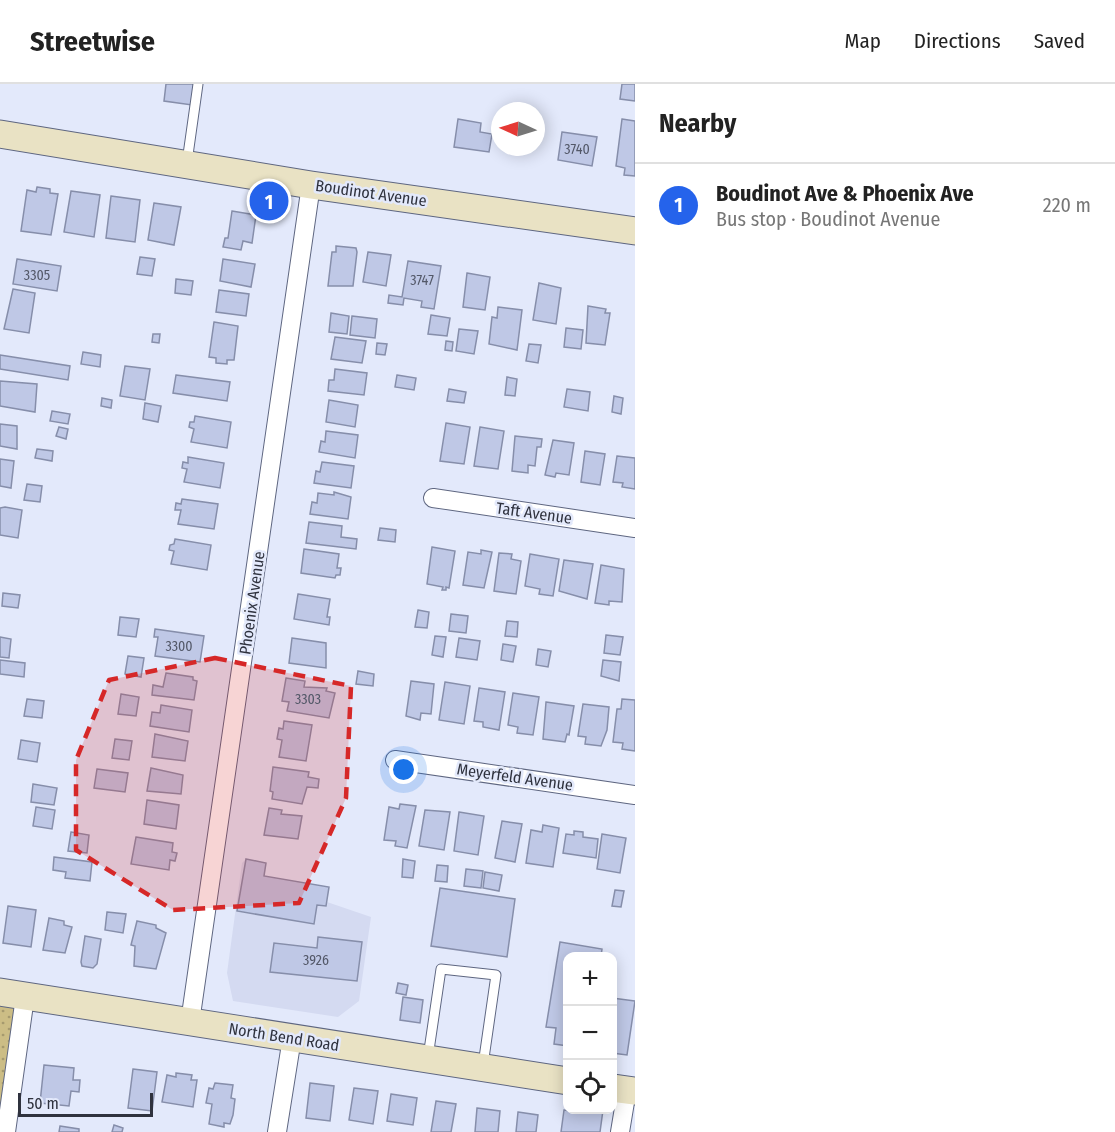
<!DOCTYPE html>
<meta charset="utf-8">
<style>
:root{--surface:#fff;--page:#f6f6f6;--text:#222;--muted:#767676;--line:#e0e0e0;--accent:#2563eb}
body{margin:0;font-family:"Fira Sans Condensed",sans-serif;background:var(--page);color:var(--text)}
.controls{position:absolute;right:18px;bottom:18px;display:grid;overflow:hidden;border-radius:12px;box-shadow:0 3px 15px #0003}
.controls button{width:54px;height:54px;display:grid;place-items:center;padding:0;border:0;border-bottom:2px solid var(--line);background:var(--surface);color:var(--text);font:30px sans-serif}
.compass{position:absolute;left:491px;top:18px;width:54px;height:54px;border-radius:50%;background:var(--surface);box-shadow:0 3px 15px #0003;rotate:274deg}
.scale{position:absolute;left:18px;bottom:15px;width:135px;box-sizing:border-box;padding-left:6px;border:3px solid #2f323e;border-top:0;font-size:16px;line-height:21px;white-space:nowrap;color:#2f323e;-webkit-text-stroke:4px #e3e9fb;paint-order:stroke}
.you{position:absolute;left:404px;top:686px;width:21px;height:21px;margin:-15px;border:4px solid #fff;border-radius:50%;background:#1a73e8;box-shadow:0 0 0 9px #1a73e833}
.badge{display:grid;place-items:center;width:39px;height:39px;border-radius:50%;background:var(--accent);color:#fff;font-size:20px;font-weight:700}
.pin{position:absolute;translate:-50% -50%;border:3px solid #fff;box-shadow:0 2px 6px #0006}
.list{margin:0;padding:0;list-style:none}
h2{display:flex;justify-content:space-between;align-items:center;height:78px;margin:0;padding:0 24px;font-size:26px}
h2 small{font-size:20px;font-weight:400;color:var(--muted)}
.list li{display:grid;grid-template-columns:39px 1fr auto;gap:18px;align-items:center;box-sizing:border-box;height:84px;padding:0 24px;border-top:2px solid var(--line)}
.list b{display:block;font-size:22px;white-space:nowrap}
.list p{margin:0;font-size:20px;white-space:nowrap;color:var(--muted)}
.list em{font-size:20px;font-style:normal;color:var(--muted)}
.icon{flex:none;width:33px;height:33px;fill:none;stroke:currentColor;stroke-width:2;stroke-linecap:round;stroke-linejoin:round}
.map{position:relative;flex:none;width:635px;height:1048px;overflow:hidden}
header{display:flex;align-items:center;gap:36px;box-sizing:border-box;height:84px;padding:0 30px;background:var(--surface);border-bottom:2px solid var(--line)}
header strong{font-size:28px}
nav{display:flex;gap:33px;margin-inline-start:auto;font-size:21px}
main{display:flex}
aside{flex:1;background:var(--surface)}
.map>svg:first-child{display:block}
.built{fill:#d4daf1}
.park{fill:url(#park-dots)}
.building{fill:#bfc8e6;stroke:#868eaa;stroke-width:1.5}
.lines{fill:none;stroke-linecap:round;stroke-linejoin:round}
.lane-casing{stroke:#5e6680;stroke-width:11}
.street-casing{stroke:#5e6680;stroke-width:20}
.secondary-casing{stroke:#5e6680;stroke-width:29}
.lane{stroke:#fff;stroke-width:9}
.street{stroke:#fff;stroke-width:18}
.secondary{stroke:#e9e2c4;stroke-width:27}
.marked{fill:#d62828;fill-opacity:0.2;stroke:#d62828;stroke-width:4.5;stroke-dasharray:12 8;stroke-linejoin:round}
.labels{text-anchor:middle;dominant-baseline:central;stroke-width:5;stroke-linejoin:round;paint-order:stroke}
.number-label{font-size:14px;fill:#535868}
.street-label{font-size:16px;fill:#2f323e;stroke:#e3e9fb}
</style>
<header>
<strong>Streetwise</strong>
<nav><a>Map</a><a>Directions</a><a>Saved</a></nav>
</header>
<main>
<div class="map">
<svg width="635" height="1048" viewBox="0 0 635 1048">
<defs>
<pattern id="park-dots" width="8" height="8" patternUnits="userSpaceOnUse" patternTransform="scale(1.5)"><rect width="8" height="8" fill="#ccbd85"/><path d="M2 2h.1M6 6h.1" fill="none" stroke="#a69a6e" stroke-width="1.8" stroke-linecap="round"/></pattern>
</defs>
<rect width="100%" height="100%" fill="#e3e9fb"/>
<path class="built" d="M246,775L266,779L264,792L329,803L327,818L371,833L359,917L338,933L233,917L227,889L242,779Z"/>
<path class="park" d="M0,908L25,913L0,1048Z"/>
<path class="building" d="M166,0H194L192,21L164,17Z
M622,0H635V17L620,15Z
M458,35L481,39L480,48L492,50L489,68L454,63Z
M622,35L635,37V92L624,91L625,84L616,82Z
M562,48L597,53L592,82L558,76Z
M37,103L50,105V109L58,110L51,151L21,147L27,106L36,108Z
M71,107L100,111L94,153L64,148Z
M111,112L140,116L135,158L106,154Z
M154,119L181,123L174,161L148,156Z
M232,127L256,131L252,159L243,157L241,166L223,163L225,154H228Z
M336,162L356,164L357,168L353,202H328L332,168H336Z
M368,168L391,171L386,202L363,198Z
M140,173L155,175L152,192L137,190Z
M17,175L61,182L57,207L13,200Z
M223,175L255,180L251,203L220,197Z
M408,177L441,182L434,225L421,223L422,217L404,214L403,221L388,219L389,211L402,213Z
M467,189L490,193L485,226L463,223Z
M176,195L193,197L191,211L175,209Z
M539,199L561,204L556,240L533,236Z
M13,205L35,209L29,249L4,245Z
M219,206L249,210L246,232L216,228Z
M588,222L606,225L605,229H610L605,261L586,259Z
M498,223L522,226L517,266L489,260L492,233L497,234Z
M331,229L349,232L347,250L329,248Z
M431,231L450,234L447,252L428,250Z
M352,232L377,235L375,254L350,251Z
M214,238L238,242L234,276H227V280L216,279V274L209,273Z
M566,244L583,246L581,265L564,263Z
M459,245L478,247L474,270L456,267Z
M153,250H160L159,259L152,258Z
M335,253L366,257L362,279L331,275Z
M446,257L453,258L452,267L445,266Z
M377,259L387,260L385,271L376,270Z
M529,260L541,261L538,279L526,277Z
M83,268L101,271L100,283L81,280Z
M0,271L70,282L68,296L0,285Z
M125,282L150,285L145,316L120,312Z
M335,285L367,289L364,311L328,307L329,296H334Z
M176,291L230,298L227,317L173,309Z
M397,291L416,294L414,306L395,303Z
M507,293L517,295L515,312L505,311Z
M0,297L37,300L35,328L0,322Z
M449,305L466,308L464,319L447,317Z
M567,305L590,308L588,327L564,323Z
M614,312L623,314L621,330L612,328Z
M102,314L112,316L111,324L101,322Z
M329,316L358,321L355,343L326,338Z
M145,319L161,322L158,338L143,335Z
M52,327L70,330L68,340L50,337Z
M195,332L231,338L227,364L191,358L194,345L189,343L190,338H194Z
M446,339L470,343L464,380L440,377Z
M0,340L17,342V365L0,362Z
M59,343L68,345L66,355L56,352Z
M480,343L504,347L498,385L474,382Z
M326,347L358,351L355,374L319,368L321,357L325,358Z
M515,352L542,355L541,363H537L535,382L528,381V389L512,387Z
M553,356L574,359L569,391L556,389L555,393L545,391Z
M37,365L53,367L52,377L35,374Z
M585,367L605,370L600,401L581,398Z
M617,372L635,374V405L622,403L623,399L613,398Z
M188,373L224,379L220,404L184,398L187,385L182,384L183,378L188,379Z
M0,375L14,377L11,404L0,402Z
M322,378L354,382L351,404L314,399L316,387L320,388Z
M27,400L42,402L40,418L24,416Z
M334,408L351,413L348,435L310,430L312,418L317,419L318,409L334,411Z
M182,415L218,420L214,445L178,440L181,426H175L176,419L181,420Z
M5,423L22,426L18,454L0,451V424Z
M309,438L342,442L341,453L357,455L356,465L306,459Z
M380,444L396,446L395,458L378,456Z
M175,455L211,461L207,486L171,480L174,467L169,466L170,461L174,460Z
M432,463L455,467L449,504L446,503V506H442L443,503L427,500Z
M304,465L339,470L337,484H341L340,491H336L335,494L301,489Z
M481,466L492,468L484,504L463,501L468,468L481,470Z
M499,469L512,470L511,475L521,477L516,510L494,507Z
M530,470L559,475L553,512L539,510L540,505L525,502Z
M564,476L593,480L587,515L559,507Z
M601,481L624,485L622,518L609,517V521L595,519Z
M3,509L20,511L18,524L2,522Z
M298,510L330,515L327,533H330L329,541L294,535Z
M418,526L429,528L427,544L415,543Z
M451,530L468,532L466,549L449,547Z
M120,533L139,535L136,553L118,551Z
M507,537L518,538L517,553L505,552Z
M155,545L204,552L200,578L155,572L158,553H154Z
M606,551L623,553L620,571L604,569Z
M435,552L446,553L443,573L432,571Z
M0,553L11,555L9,574L0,573Z
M292,554L326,559V584L289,579Z
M459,554L480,557L477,576L456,573Z
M503,560L516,562L513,578L501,576Z
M538,565L551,567L548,583L536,581Z
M128,572L144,574L141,593L125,590Z
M0,576L25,579L24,593L0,590Z
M603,576L621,578L619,597L601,592Z
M358,587L374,590L373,602L356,600Z
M166,589L193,593V596L197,597L194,616L152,611L153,601L163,603Z
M286,594L305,597L304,603L327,604L326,607L335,609L329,634L287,627L289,618L282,617Z
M411,597L434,600L431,630L421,629L420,636L406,632Z
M445,598L470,602L464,640L439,636Z
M479,604L505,608L499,646L483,643V638L474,637Z
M513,609L539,613L533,651L517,649L518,643L508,641Z
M121,610L139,613L136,632L118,630Z
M27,615L44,617L42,634L24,632Z
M622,615L635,616V667L622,665L623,659L613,658L617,625H621Z
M546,618L574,622L569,651L567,650L565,658L543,655Z
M583,620L609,623L607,646L601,662L585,660L586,653L578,652Z
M161,621L192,626L189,648L150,642L152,628L160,629Z
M284,637L312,641L306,677L279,673L282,656L277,655L279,644L283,645Z
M155,650L188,657L185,677L152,673Z
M115,655L132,657L129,676L112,674Z
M21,656L40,659L37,678L18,675Z
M273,683L309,688L308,693L319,695L318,704L307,703L302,720L272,715L273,708L270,707Z
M151,684L183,691L181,710L147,707Z
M97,685L128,689L125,708L94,704Z
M33,700L57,704L54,721L31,718Z
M147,716L179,721L176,745L144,740Z
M400,720L416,722L407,764L395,762L396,757L384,756L389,723L399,725Z
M36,723L55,726L52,745L33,742Z
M269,724L282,726L281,730L302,732L298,755L264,751Z
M425,726L450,728L444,766L419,762Z
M459,728L484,732L478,771L454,767Z
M502,737L522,740L515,778L495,774Z
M543,741L559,744L553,783L526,779L531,746L542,748Z
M574,747L583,748V753L598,755L596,774L563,769L566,750L574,751Z
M71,748L89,751L87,769L68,767Z
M602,750L626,754L620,789L597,785Z
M136,753L173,759L172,768L177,769L175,777L170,776L169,786L131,780Z
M54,773L92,778L90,797L65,794L66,788L53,786Z
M246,775L266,779L264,792L329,803L326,822L317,821L314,840L237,827Z
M403,775L415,777L413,794L402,793Z
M437,781L448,782L447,798L435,797Z
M466,785L483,787L481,804L464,802Z
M485,788L502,791L499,807L483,804Z
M440,804L515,815L507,873L431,862Z
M615,806L624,807L621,823L612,822Z
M8,822L36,826L31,863L3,859Z
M107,828L126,830L123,849L105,846Z
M49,834L64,837V841L72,843L65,869L43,866Z
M137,837L156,841V844L166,849L156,885L134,882L135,862L131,861Z
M85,852L101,855L97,880L93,884L82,882L81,878Z
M318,853L362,858L357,897L270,888L274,859L317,864Z
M560,858L602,865L601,872H568V962L554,960L556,944L546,943Z
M398,899L408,901L406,911L396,909Z
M403,913L423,916L420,939L400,936Z
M612,914L635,917L627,971L612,969Z
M44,981L74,984L73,996H80L79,1008L71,1007L69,1022L40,1019Z
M133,985L157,988L152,1027L128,1024Z
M176,989L192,991L191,996H197L193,1023L162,1018L167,991L176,993Z
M215,999L233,1001L231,1014L235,1015L233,1031L230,1040L224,1039V1043L209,1040L212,1020L206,1019L209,1004L213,1005Z
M310,999L334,1002L330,1037L306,1034Z
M354,1004L378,1007L373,1040L349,1036Z
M391,1010L417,1014L413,1041L387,1037Z
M436,1017L456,1020L451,1048H431Z
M477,1024L500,1027L498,1048H475Z
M564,1026L584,1029L585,1026H603L600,1048H561Z
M518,1028L538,1031L536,1048H516Z
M114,1041L123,1044L122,1048H112Z
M60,1042L79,1045V1048H59Z"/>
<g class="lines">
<defs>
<path id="lane" d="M187,78L198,0
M428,973L441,885L496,891L483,981"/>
<path id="street" d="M433,414L635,444
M395,676L635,711
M190,938L311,101
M6,1048L25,913
M277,1048L292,954
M620,1048L627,1006"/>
<path id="secondary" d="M0,50L311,101L635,147
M0,908L568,997
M612,1004L635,1007"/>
</defs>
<use href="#lane" class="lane-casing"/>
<use href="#street" class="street-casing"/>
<use href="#secondary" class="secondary-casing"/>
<use href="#lane" class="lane"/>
<use href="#street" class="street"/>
<use href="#secondary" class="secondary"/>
</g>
<path class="marked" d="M215,574L351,602L346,714L299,819L173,826L76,766V676L109,596Z"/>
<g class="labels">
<g class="number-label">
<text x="577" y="65">3740</text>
<text x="37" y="191">3305</text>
<text x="422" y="196">3747</text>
<text x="179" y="562">3300</text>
<text x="308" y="615">3303</text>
<text x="316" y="876">3926</text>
</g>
<g class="street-label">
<text transform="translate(371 109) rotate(8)">Boudinot Avenue</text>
<text transform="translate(534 429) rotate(8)">Taft Avenue</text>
<text transform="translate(252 519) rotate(-82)">Phoenix Avenue</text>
<text transform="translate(515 693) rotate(8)">Meyerfeld Avenue</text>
<text transform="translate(284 953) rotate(9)">North Bend Road</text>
</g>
</g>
</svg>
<div class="controls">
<button>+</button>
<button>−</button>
<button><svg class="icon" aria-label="locate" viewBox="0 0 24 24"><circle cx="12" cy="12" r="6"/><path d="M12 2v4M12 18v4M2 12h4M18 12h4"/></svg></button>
</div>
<svg class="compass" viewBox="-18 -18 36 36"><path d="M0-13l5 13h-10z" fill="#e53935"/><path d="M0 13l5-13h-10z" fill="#767676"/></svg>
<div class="scale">50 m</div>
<div class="you"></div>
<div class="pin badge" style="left:269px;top:117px">1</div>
</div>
<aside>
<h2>Nearby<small></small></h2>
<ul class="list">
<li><span class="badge">1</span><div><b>Boudinot Ave &amp; Phoenix Ave</b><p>Bus stop · Boudinot Avenue</p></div><em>220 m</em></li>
</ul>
</aside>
</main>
